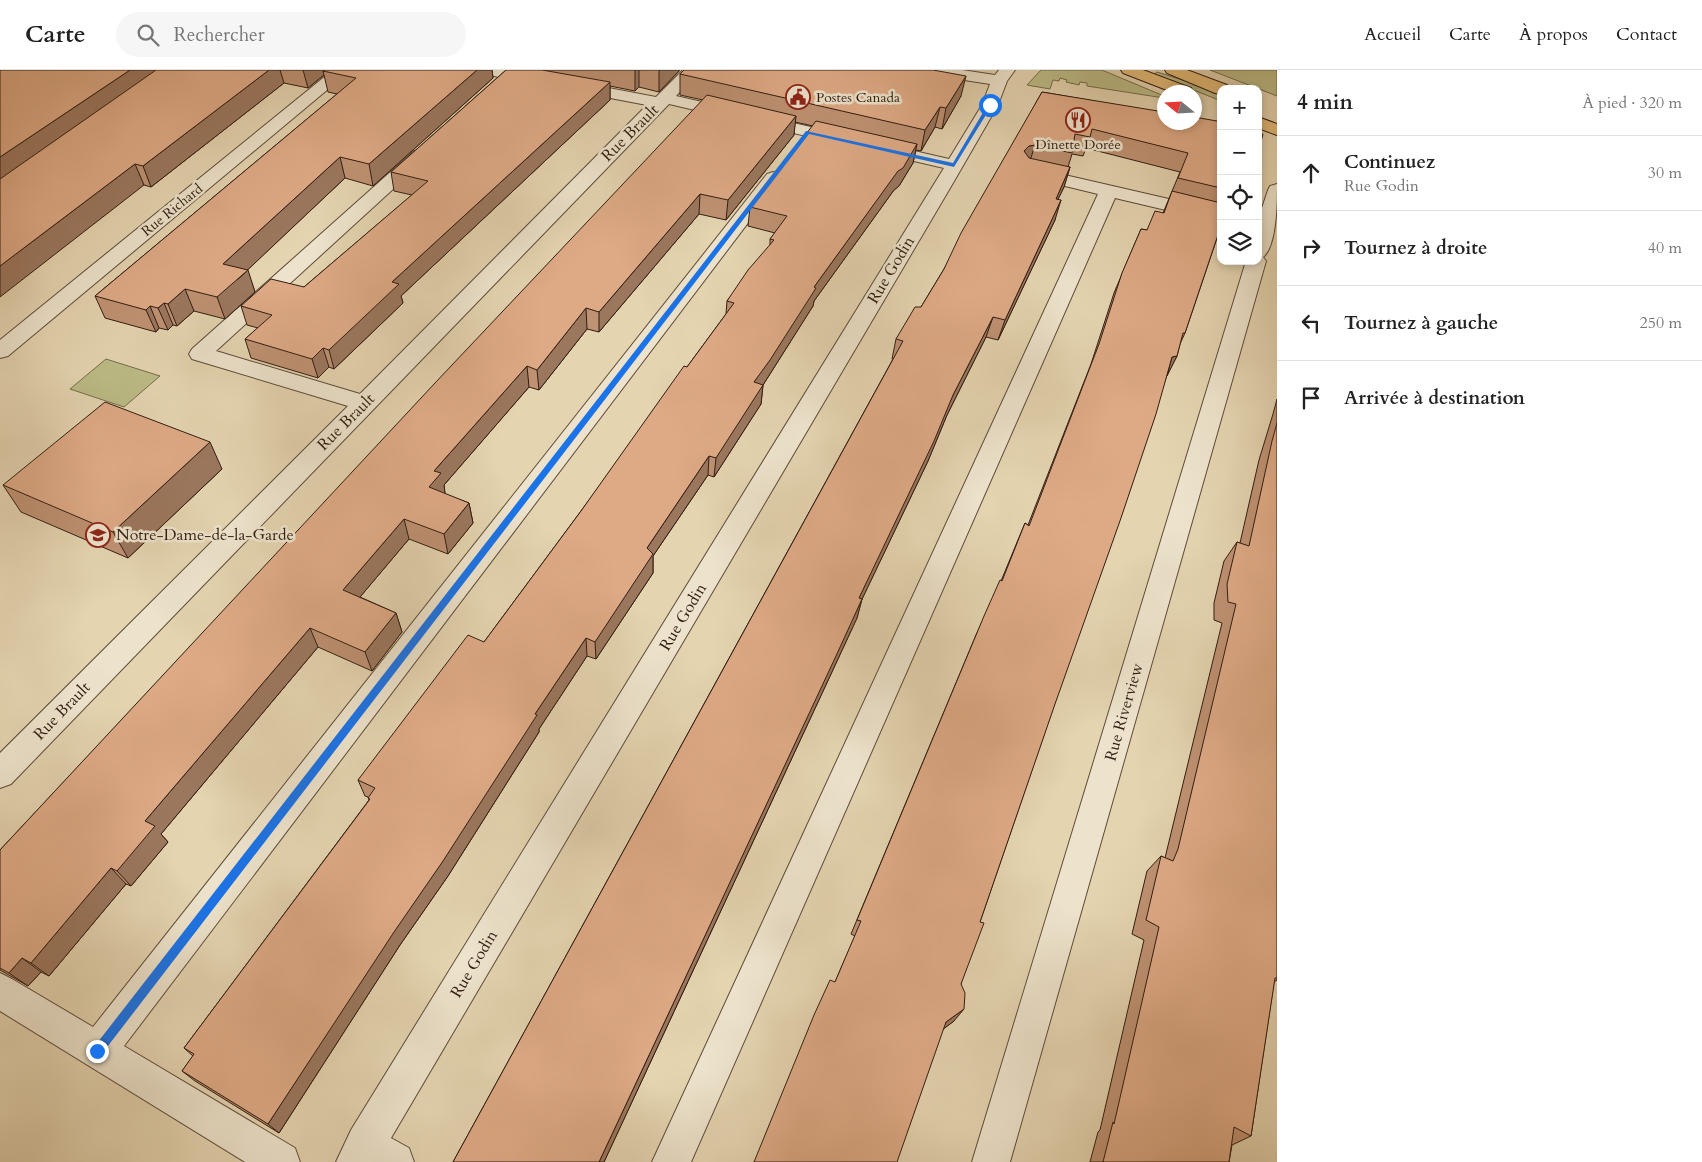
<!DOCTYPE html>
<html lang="fr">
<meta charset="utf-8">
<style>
:root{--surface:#fff;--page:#f6f6f6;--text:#222;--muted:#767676;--line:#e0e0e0}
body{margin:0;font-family:Cardo,serif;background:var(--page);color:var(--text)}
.controls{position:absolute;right:15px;top:15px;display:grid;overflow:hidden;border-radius:10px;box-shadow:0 2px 8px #0003}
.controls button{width:45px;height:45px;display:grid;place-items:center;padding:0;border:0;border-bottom:1px solid var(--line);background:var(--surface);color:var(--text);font:25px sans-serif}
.compass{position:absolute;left:1157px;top:15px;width:45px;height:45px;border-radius:50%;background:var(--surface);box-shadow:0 2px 8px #0003;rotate:288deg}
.stop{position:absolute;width:15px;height:15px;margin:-11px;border:4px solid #1a73e8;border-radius:50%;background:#fff}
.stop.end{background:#1a73e8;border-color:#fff;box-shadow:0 1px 5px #0008}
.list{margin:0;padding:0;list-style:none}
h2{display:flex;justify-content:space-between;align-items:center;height:65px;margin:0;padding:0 20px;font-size:21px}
h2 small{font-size:16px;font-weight:400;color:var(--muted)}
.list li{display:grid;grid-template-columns:32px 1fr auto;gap:15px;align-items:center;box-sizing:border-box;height:75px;padding:0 20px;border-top:1px solid var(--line)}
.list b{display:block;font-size:19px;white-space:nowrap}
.list p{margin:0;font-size:16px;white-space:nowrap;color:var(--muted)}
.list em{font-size:16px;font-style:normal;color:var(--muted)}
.icon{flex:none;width:28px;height:28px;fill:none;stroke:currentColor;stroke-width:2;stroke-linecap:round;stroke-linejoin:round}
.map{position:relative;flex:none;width:1277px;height:1092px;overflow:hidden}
header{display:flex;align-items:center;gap:30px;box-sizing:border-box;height:70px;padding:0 25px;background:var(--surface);border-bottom:1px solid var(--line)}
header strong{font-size:24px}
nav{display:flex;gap:28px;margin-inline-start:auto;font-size:18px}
.search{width:350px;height:45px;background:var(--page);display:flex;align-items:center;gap:12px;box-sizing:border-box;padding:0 18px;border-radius:28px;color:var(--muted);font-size:19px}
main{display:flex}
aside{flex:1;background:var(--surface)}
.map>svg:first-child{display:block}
.green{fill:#bbbb86;stroke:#766c4c}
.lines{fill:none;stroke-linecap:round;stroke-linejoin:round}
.minor-casing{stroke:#5e4b3a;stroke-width:2}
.major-casing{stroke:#311d12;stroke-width:2}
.minor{fill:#ede3cc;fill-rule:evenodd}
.major{fill:#e2ba78;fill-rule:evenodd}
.wall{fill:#bf9273;stroke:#311d12}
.shaded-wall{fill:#9b775e;stroke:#311d12}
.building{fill:#deaa86;stroke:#311d12}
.route{fill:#1a73e8}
.labels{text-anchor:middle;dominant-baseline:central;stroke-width:5;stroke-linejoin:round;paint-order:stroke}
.far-poi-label{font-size:14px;fill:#311d12;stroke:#ede3cc;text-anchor:start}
.far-street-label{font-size:14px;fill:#311d12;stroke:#ede3cc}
.street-label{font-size:16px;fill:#311d12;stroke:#ede3cc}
.poi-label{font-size:16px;fill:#311d12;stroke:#ede3cc;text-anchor:start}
</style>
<header>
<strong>Carte</strong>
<div class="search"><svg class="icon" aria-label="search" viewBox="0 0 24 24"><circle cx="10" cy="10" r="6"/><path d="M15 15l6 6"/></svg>Rechercher</div>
<nav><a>Accueil</a><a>Carte</a><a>À propos</a><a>Contact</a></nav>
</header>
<main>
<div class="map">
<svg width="1277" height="1092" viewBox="0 0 1277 1092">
<rect width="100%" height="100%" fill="#e4d4b0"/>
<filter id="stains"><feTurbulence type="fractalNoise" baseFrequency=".004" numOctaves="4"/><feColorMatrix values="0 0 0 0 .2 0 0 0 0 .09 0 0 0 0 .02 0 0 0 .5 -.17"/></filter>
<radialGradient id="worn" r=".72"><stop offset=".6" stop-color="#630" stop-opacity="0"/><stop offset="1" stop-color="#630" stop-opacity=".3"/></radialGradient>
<path class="green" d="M1041,0H1102L1164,26V28L1087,16V13L1080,12L1079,15L1066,12L1067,10L1060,8L1059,11L1053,10L1050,19L1027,15Z
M1210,0H1277V26Z
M1157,2L1221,22V31L1154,4Z
M106,289L160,306L124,337L70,319Z"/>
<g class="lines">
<defs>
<path id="minor" d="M333,0H351L8,286L0,288V270Z
M481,0H514L656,27L683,0H700L676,26L949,89L982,35L990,14L932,5L924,0H962L995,5L999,0H1015L1007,11L998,35L953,113L391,1068L409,1078L414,1092H336L351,1060L944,98L669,34L11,714L0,718V683L348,336L192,289L189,284L192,279L414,81H426L429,85L426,89L216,281L360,324L647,35L489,5Z
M1030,97L1221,141V153L1115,128L691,1092H652L1098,124L1024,106L1021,102L1024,98Z
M773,102L779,104L782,108L779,112L124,976L295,1078L300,1092H245L0,941V903L12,909L93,957L767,104Z
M1277,114C1277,132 1277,176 1263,187L1266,191L1010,1092H972L1246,191H1258V150L1268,120L1270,116Z"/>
<path id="major" d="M1121,0H1143L1191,18L1193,22H1172L1123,3Z
M1165,0H1187L1227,15L1229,19H1221V24L1215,23L1167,3Z
M1258,47L1277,54V65L1258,58Z"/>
</defs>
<use href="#minor" class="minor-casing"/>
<use href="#major" class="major-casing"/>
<use href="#minor" class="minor"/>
<use href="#major" class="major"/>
</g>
<path class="wall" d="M0,0H492L493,8L373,116L345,108L247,200L255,222L225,249L194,241L177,256L173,255L168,260L159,258L156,262L105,248L95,226L337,24L328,22L324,5L308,18L284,13L151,117L144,115Z
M506,0H680L659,22L639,17L635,21L610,16V30L401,226L403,233L334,299L329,297L318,308L251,288L245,269L258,258L247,255L241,236L304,217L412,125L394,121L391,102Z
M680,4L961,26L942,59L935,57L921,81L916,80L913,93L899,116L894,120L814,231L813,236L763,315L761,334L714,407L708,405L653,486V503L596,589L587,586L539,659V662L448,806L400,875L279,1063L195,1011L182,1001L193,986L184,978L369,730L368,727L365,726L358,710L484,572L581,441L726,244L727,231L770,176V169L775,163L748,156L750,137L813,56L795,52L794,65L726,150L699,144L599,262L587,259L539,320L529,317L444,415L445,424L469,433L473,453L448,484L409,469L360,527L396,543L402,562L372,601L318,577L161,764L168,772L131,816L126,814L49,906L41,902L28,916L0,900V780L703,30L680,25Z
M1042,22L1221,53V156L1185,263L1180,274L1177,286L1167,305L980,852L961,914L954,951L943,959L835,912L855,866L851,864L976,565L1001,511L1025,453L1028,455L1091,294L1114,223L1141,159L1147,160L1163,143L1180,102L1086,78L1083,86L1072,84L1068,97H1070L1064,117L1058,129L1055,150L998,270L986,267L947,345L928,391L862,529L857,548L831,604L604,1092H453L893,289H892L896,269L921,237L944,199Z
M1277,329V910L1274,912L1251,1066L1232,1075L1229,1092H1090L1098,1062L1100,1060L1144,870L1132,864L1147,801L1161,786L1165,788L1222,553L1214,550V533L1224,491L1237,472L1240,473L1259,390L1273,344Z
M222,399L128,488L21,442L3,415Z"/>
<path class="shaded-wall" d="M130,0H167L0,116V87Z
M269,0H280L284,13L151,117L143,96Z
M303,0H331L323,1L324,5L308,18Z
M477,0H492L493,8L373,116L369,94Z
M635,0H639V17L635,21Z
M660,0H680L659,22V1Z
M966,6L961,26L942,59L946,38Z
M610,12V30L401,226L403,233L334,299L329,280L392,212Z
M940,37L935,57L921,81L925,60Z
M796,46L794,65L726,150L728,130Z
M917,74L913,93L899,116L894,120L814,231L813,236L763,315L761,334L714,407L716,388L754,312L814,217Z
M1035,75L1029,94L1024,81L1029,76Z
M340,87L345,108L237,210L248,200L255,222L225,249L217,227L223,194Z
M135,94L144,115L0,227V196Z
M1070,97L1064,117L1049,148L1056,129Z
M700,124L699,144L599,262V242Z
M1061,130L1055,150L998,270L1005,250Z
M185,219L194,241L177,256L168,234Z
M164,233L173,255L168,260L158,238Z
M150,236L159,258L156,262L146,240Z
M586,238L587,259L539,320L537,300Z
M993,247L986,267L947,345L928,391L854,546L859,528L953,325Z
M323,278L329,297L318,308L312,289Z
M1177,286L1167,306L1172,287Z
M527,296L529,317L444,415L445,423L434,437L429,417L434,401Z
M210,372L222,399L128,488L113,462Z
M709,386L708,405L653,486V503L596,589L595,572L647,478Z
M469,433L473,453L448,484L444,464Z
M404,449L409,469L349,540L343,520Z
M862,529L857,548L831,604L604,1092H599Z
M396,543L402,562L372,601L365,582Z
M310,558L318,577L161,764L168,772L131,816L117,801L145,751Z
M586,568L587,586L539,659V662L448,806L400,875L279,1063L268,1054L535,644Z
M111,798L126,814L49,906L31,893Z
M22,888L41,902L28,916L9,903Z
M964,939L954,951L937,964L946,952Z"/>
<path class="building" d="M0,0H130L0,87Z
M156,0H269L143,96L135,94L0,196V109Z
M325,0H477L369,94L340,87L223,194L248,200L217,227L185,219L168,234L164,233L158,238L150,236L146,240L95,226L356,8L323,1Z
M506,0H542L610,12L392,212L399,214L329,280L323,278L312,289L245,269L272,245L241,236L271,209L304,217L428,111L391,102Z
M684,0H933L966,6L946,38L940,37L925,60L680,4Z
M1042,22L1164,42V52H1194V47L1217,51L1221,53V118L1178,108L1188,83L1092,59L1090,67L1075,64L1072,83L1035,75L1029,76L1024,81L1029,88L1070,97L1056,129L1061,130L1005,250L993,247L953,325L934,371L859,528L862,529L836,586L599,1092H453L903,271L896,269L915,237H921L944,199L961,163Z
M707,25L796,46L728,130L700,124L599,242L586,238L537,300L527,296L434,401L441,403L429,417L469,433L444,464L404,449L343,520L396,543L365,582L310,558L145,751L155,756L117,801L111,798L31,893L22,888L9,903L0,898V780L435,313Z
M816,51L917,74L903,98L898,101L814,217L816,218L770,290L754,312L763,315L716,388L709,386L647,478L653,484L595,572L586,568L535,644L537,645L443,791L394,862L268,1054L182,1001L194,984L184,978L370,729L368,728L375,718L358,710L468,565L484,572L581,441L684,296L687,297L734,233L727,231L748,200L774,170L770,169L787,146L750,137Z
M1258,63L1263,64L1258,83Z
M1172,121L1221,133V156L1185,263H1183L1177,286L1172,287L1156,344L1121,448L1055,634L980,852L984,853L961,914L965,923L964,939L946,952L897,1092H754L814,945L830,910L835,912L861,851L857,850L984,546L1000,510L1002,511L1025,453L1029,456L1099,274L1122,203L1141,159L1147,160L1155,141L1164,143Z
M105,332L210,372L113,462L3,415Z
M1277,353V908H1275L1251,1066L1234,1057L1229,1092H1103L1113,1052L1114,1054L1159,857L1146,850L1161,786L1173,791L1178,779L1236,534L1228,532L1227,514L1237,472L1249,476L1272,371Z"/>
<path class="route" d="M988,34L992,35L954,97L809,64L101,985H94V977L806,61L953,93Z"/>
<defs>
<symbol id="civic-ring" viewBox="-11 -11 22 22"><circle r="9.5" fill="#ede3cc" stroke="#8f2418" stroke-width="1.5"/><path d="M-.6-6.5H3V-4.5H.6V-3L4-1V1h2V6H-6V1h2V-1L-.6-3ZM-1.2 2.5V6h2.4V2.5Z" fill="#8f2418"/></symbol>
<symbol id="restaurant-ring" viewBox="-11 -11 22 22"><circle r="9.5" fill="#ede3cc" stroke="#8f2418" stroke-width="1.5"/><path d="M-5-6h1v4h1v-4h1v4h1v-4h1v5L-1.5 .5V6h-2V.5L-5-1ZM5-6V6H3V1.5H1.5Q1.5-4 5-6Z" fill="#8f2418"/></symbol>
<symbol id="school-ring" viewBox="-11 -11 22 22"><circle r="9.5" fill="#ede3cc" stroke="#8f2418" stroke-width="1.5"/><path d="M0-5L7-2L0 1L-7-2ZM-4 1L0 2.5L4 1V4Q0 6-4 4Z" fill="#8f2418"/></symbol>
</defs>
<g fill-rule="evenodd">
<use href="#civic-ring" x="784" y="13" width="28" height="28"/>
<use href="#restaurant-ring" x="1064" y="36" width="28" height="28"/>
<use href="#school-ring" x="84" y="451" width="28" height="28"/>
</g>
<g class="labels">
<g class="far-poi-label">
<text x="816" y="27">Postes Canada</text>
<text x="1078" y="74" text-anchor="middle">Dînette Dorée</text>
</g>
<g class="far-street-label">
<text transform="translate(172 140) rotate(-39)">Rue Richard</text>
</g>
<g class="street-label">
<text transform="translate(630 63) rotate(-45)">Rue Brault</text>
<text transform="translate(891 200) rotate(-59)">Rue Godin</text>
<text transform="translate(346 352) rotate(-45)">Rue Brault</text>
<text transform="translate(683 547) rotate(-59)">Rue Godin</text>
<text transform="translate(62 641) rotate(-46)">Rue Brault</text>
<text transform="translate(1124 642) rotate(-74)">Rue Riverview</text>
<text transform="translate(474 894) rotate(-59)">Rue Godin</text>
</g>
<g class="poi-label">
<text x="116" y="465">Notre-Dame-de-la-Garde</text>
</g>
</g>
<rect width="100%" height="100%" filter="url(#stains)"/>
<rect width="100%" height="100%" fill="url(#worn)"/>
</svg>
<div class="controls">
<button>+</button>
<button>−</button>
<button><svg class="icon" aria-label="locate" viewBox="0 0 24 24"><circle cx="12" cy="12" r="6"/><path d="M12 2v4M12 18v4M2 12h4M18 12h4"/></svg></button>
<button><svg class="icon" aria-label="layers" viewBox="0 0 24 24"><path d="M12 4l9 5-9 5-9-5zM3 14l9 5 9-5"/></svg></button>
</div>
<svg class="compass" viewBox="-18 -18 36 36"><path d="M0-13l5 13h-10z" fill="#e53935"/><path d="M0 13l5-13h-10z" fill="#767676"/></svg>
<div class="stop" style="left:990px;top:35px"></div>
<div class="stop end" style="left:97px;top:981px"></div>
</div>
<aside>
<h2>4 min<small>À pied · 320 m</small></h2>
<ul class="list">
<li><svg class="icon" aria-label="ahead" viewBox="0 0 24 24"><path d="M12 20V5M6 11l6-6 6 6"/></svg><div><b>Continuez</b><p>Rue Godin</p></div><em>30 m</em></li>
<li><svg class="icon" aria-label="right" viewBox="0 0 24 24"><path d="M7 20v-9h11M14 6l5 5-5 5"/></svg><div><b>Tournez à droite</b></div><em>40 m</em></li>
<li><svg class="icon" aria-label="left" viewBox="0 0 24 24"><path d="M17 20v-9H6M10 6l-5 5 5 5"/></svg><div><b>Tournez à gauche</b></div><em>250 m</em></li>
<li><svg class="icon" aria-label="arrive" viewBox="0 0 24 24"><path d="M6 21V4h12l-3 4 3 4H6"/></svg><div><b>Arrivée à destination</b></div></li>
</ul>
</aside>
</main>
